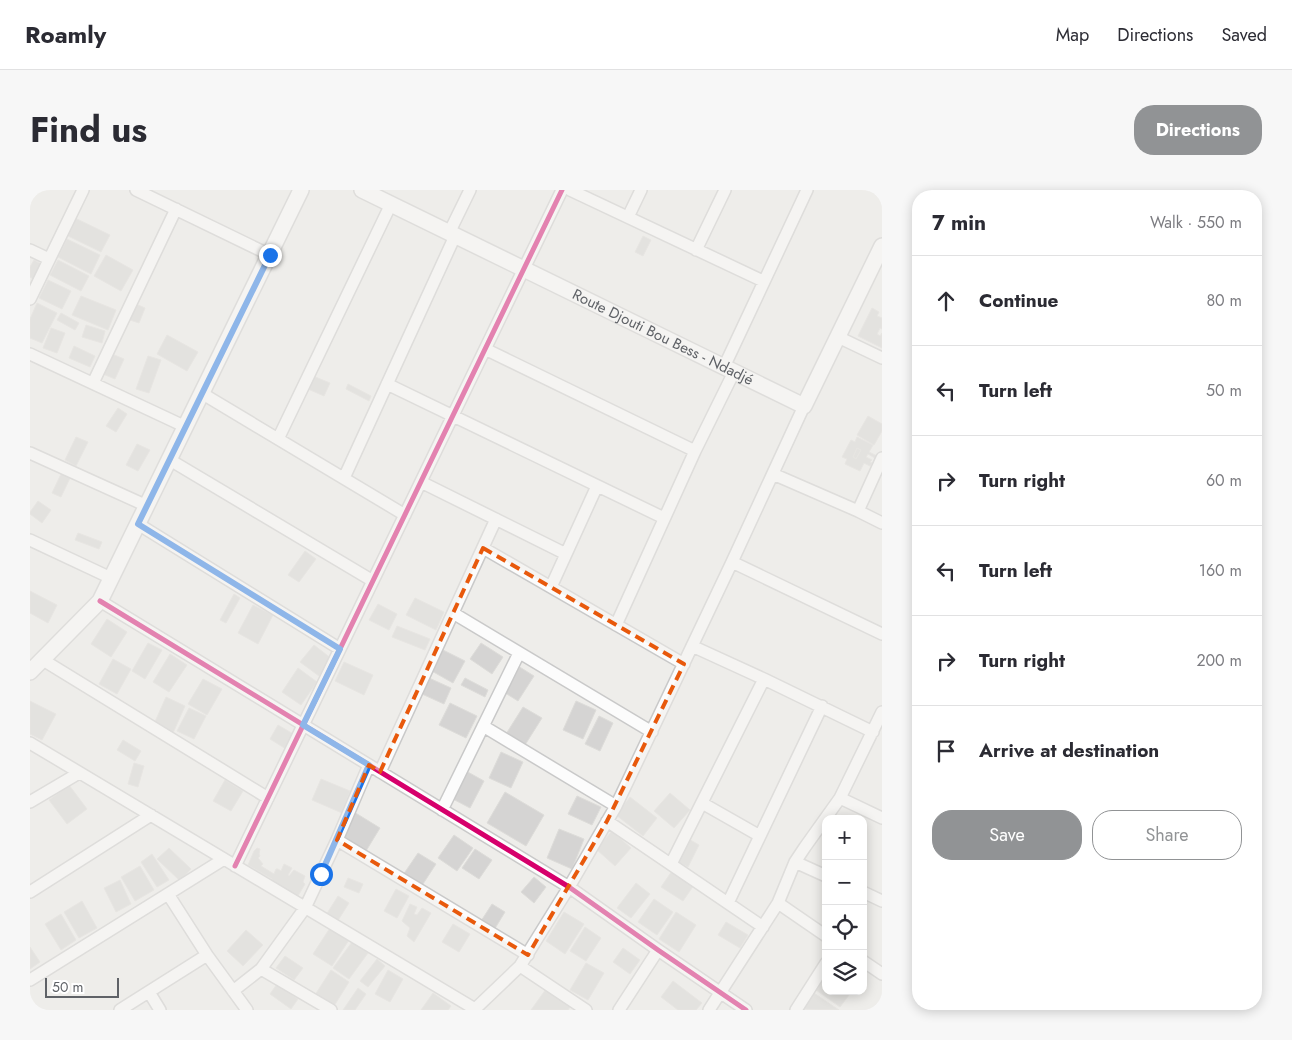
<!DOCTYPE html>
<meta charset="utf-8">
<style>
:root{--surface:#fff;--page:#f7f7f7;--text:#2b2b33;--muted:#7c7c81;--line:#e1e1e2;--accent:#919395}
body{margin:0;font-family:Jost,sans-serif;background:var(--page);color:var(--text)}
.controls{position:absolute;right:15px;bottom:15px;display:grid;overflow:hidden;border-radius:10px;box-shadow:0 2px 12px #0003}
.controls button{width:45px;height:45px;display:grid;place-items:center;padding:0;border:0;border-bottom:1px solid var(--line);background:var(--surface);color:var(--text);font:25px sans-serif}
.scale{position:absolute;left:15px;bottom:12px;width:74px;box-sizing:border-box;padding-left:5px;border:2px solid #5f6267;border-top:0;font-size:14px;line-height:18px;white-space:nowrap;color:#5f6267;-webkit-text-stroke:4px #fff;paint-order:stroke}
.stop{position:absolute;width:15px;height:15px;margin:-11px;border:4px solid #1a73e8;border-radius:50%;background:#fff}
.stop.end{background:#1a73e8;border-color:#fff;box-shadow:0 1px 5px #0008}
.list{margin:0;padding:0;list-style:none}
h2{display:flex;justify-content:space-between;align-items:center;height:65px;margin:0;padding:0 20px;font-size:21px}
h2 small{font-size:16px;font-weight:400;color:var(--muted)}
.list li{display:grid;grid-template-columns:32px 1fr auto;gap:15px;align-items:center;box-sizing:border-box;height:90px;padding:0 20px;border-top:1px solid var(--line)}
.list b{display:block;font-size:19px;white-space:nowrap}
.list em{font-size:16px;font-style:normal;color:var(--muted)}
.actions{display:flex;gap:10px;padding:15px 20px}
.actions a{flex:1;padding:11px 0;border:1px solid var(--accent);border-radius:20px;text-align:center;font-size:18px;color:var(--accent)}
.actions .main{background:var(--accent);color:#fff}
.icon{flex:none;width:28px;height:28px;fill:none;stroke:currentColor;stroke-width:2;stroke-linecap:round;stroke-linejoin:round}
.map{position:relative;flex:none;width:852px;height:820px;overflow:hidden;border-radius:20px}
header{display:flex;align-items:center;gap:30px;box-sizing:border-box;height:70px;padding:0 25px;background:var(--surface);border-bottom:1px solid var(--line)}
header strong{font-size:24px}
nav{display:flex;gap:28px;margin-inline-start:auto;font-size:18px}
.intro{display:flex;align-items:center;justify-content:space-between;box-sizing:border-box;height:120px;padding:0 30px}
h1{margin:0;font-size:35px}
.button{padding:12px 22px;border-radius:20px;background:var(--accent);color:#fff;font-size:18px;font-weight:700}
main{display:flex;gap:30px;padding:0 30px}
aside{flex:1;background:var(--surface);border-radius:20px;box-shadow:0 2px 12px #0003}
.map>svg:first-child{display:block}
.building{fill:#d5d4d3;stroke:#dddcd9;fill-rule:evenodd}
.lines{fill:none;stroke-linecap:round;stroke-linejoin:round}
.street-casing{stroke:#c9c9c9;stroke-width:14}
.secondary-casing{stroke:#cbcbcb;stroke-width:18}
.street{stroke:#fcfcfc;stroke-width:11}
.secondary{stroke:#fcfcfc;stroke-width:15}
.cycleway-casing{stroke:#fff;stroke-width:8}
.cycleway{stroke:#d6006c;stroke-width:5}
.route{stroke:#1a73e8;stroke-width:6}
.marked{fill:none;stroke:#e8590c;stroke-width:4;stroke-dasharray:10 6;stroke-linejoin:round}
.labels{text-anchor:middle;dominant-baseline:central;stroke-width:4.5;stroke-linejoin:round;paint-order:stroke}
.street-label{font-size:15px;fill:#5f6267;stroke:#fff}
</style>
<header>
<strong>Roamly</strong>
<nav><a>Map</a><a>Directions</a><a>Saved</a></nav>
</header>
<div class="intro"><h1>Find us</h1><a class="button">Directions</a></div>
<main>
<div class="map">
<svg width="852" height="820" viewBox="0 0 852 820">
<rect width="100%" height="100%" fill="#eeedea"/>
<path class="building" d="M45,28L80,45L71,62L36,45Z
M613,46L621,50L613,66L605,62Z
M37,49L70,65L61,84L28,67Z
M76,65L103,80L91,101L64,86Z
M4,70L11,74L3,89L0,87V77Z
M28,70L59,86L51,101L20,85Z
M18,90L41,101L32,119L9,108Z
M51,106L86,120L78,140L42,125Z
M7,113L27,123L12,153L0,148V129Z
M106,114L115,118L109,133L100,130Z
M842,118L849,122L847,126L852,128V139L850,138L847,144L850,146L852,143V158L828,146Z
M31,123L49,133L45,140L27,130Z
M56,135L75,141L72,153L52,147Z
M21,138L35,143L27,163L13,158Z
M137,145L168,162L157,181L127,164Z
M44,156L65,166L60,177L39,168Z
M82,164L94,169L85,189L73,184Z
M118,166L131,170L119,203L106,199Z
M283,186L300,193L294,206L278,199Z
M318,194L341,206L339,211L316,199Z
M88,218L97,224L86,242L76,236Z
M838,226L852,234V241L844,255L827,245Z
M46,247L58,252L46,276L35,270Z
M827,247L843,255L839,262L847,266L845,268L838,264L836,267L842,270L840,272L842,273L840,276L834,273L830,281L815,274L817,269L812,267L821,250L825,252ZM827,258L831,260L826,269L823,267Z
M107,254L120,260L108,281L96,275Z
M827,258L831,260L826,269L823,267Z
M32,282L41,286L31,307L22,303Z
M8,311L21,320L12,333L0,324V322Z
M48,343L72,352L69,359L45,350Z
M275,361L286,369L269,392L258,385Z
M0,401L27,415L18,433L0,423Z
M204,404L210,408L196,433L190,430Z
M385,408L414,422L406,440L376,425Z
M348,414L367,424L359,440L339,430Z
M223,415L243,425L228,454L208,443Z
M77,429L97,442L81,467L61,454Z
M367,436L400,449L395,460L362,447Z
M118,453L132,460L115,489L102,481Z
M451,453L473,467L462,484L440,469Z
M284,455L302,469L289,486L270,472Z
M411,459L435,471L423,493L400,480Z
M140,464L157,475L139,502L123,492Z
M83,469L101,479L87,504L69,494Z
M314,472L343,485L334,505L305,491Z
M488,476L504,486L488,511L472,501Z
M268,478L287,492L271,515L252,502Z
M399,488L421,498L414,514L392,504Z
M435,488L458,500L455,507L431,495Z
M173,489L192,499L177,525L158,514Z
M136,507L155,516L143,543L124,534Z
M0,511L26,524L12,550L0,544Z
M546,511L566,520L553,549L533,540Z
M420,513L447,526L436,548L409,535Z
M493,517L512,528L495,555L476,544Z
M159,518L176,526L164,549L147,541Z
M569,526L583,533L570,561L555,554Z
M248,535L265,545L256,559L240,549Z
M93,550L111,561L105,571L87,560Z
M471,562L493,572L481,598L459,588Z
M104,573L114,576L108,597L98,594Z
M436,581L454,591L440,618L421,608Z
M291,589L320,601L312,623L282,610Z
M195,590L213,601L201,621L183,611Z
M39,595L57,619L37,634L19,610Z
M475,602L514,625L496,656L457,633Z
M640,603L660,620L644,638L624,621Z
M547,606L571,617L562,635L538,624Z
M600,607L627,628L613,646L586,625Z
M324,622L350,638L336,661L310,646Z
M529,639L554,649L542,679L517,668Z
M582,641L601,658L585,676L566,659Z
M424,645L443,658L427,681L408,668Z
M657,648L669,655L658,677L646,671Z
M139,658L161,679L150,691L127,669Z
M227,658L230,659L229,664L230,666L228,668L233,674L231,676L244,684L246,679H248L251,681L254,674L262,678L258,685L259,686L264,680L275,686L273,692L275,694L268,706L266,707L241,691L242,689L218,675L224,661Z
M445,659L462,670L449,689L432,678Z
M388,663L406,674L391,697L373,685Z
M122,664L139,690L127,697L111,672Z
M110,676L124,700L105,711L91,687Z
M642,681L664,695L653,711L631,697Z
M504,687L516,697L504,713L491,702Z
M318,688L333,694L329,703L314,697Z
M90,690L101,714L86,722L74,698Z
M606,693L620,704L601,728L587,718Z
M366,699L379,706L367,728L354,721Z
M308,706L319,713L307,732L296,725Z
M624,709L643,722L627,745L608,732Z
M52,711L67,738L49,748L34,722Z
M380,714L387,717L384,724L387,725L392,718L401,723L384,752L377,746L380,738L372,731Z
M462,714L475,722L464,740L451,731Z
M534,722L554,734L535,764L516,751Z
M646,722L666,735L649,762L629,749Z
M31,724L46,750L31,760L15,734Z
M696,732L718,745L710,758L688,745Z
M423,734L440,744L429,762L412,752Z
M555,737L571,748L556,771L540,761Z
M300,738L319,750L302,776L283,764Z
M216,740L233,755L213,776L197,761Z
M322,752L338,763L319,789L303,778Z
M0,757L10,772L0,779Z
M593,758L610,770L600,784L583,772Z
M255,766L273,778L264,790L246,778Z
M347,769L355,776L338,797L330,791Z
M556,773L574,783L558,810L540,800Z
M301,780L319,792L304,816L285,805Z
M358,780L373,789L360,812L345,804Z
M796,787V801H822L810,817L786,800Z
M643,791L672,813L666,820H648L631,807Z
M247,794L268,809L261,819L240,804Z
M328,798L336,804L325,820H313Z
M516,799L540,817L538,820H501Z
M403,803L421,816L418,820H391Z
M784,803L809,820L773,819Z"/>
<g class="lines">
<defs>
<path id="street" d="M106,0L240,65
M540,0L733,91
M598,27L611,0
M419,43L440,0
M0,60L19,69
M666,60L695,0
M0,109L53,0
M808,147L852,168
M455,159L665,261
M0,164L156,237
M694,177L777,0
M63,193L146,19
M357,194L634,328
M173,204L375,325
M248,249L361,14
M0,263L117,316
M140,270L343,391
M743,284L828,321L852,333
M314,288L425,46
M391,292L536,364
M828,321L852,268
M108,334L310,459
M0,350L81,388
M453,358L654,474
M702,372L852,444
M521,397L567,296
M70,411L539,697L628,760L716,820
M423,423L622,542
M586,435L665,261L704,182
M662,456L734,489L843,542
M13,470L238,608
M453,536L586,616
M0,553L445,819
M350,582L466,329
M810,608L852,628
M0,612L49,583
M672,613L730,646
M412,620L489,463
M577,631L733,737
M307,650L498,765
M765,672L796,686
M641,674L734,489
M205,676L532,0
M0,702L121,625
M833,702L852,711
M138,704L177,765L217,820
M698,713L792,516
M748,713L796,746
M833,771L852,784
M490,776L556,820
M231,779L301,820
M0,790L194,669
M203,801L231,779L275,718L307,650L339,575
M119,802L130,820
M90,820L177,765
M444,820L490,776L539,697L586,616L702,372L774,216
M589,820L628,760
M679,820L748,713L765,672L775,657L810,608L852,522
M766,820L796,773"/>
<g id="secondary">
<path id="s1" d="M332,0L774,216L852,56"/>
<path d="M0,482L70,411L271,0"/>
</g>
</defs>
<use href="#street" class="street-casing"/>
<use href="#secondary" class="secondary-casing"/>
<use href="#street" class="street"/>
<use href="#secondary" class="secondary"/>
<defs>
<path id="cycleway" d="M70,411L539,697L628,760L716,820
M205,676L532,0"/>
</defs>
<use href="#cycleway" class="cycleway-casing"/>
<use href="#cycleway" class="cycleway"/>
</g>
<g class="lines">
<path class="route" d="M240,65L108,334L310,459L273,535L339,575L291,684"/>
</g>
<path d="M0 0H852V820H0ZM453,358L654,474L577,631L498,765L307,650L339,575L350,582Z" fill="#eeedea" fill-opacity=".55" fill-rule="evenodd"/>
<path class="marked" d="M453,358L654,474L577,631L498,765L307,650L339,575L350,582Z"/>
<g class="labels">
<g class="street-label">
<text stroke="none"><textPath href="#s1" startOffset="335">Route Djouti Bou Bess - Ndadjé</textPath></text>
</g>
</g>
</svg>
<div class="controls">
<button>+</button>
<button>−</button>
<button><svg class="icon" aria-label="locate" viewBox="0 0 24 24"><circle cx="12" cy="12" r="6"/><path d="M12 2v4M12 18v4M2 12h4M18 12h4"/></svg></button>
<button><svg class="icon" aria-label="layers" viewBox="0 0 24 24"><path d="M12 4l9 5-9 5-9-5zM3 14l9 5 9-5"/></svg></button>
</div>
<div class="scale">50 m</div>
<div class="stop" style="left:291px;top:684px"></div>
<div class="stop end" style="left:240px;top:65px"></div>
</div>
<aside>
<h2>7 min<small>Walk · 550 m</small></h2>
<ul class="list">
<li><svg class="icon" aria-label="ahead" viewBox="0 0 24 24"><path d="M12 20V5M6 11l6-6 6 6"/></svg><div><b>Continue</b></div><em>80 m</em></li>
<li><svg class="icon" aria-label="left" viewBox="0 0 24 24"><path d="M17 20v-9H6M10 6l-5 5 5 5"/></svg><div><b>Turn left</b></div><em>50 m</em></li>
<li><svg class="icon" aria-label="right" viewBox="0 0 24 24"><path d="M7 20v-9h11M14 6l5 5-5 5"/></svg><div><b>Turn right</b></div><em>60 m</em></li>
<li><svg class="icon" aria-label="left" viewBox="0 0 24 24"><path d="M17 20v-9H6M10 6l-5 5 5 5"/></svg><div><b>Turn left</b></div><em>160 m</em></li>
<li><svg class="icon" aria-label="right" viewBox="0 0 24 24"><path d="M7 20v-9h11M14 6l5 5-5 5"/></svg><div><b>Turn right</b></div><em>200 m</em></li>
<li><svg class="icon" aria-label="arrive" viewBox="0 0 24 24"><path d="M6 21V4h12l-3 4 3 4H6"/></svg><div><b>Arrive at destination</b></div></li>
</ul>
<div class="actions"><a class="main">Save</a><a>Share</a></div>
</aside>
</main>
